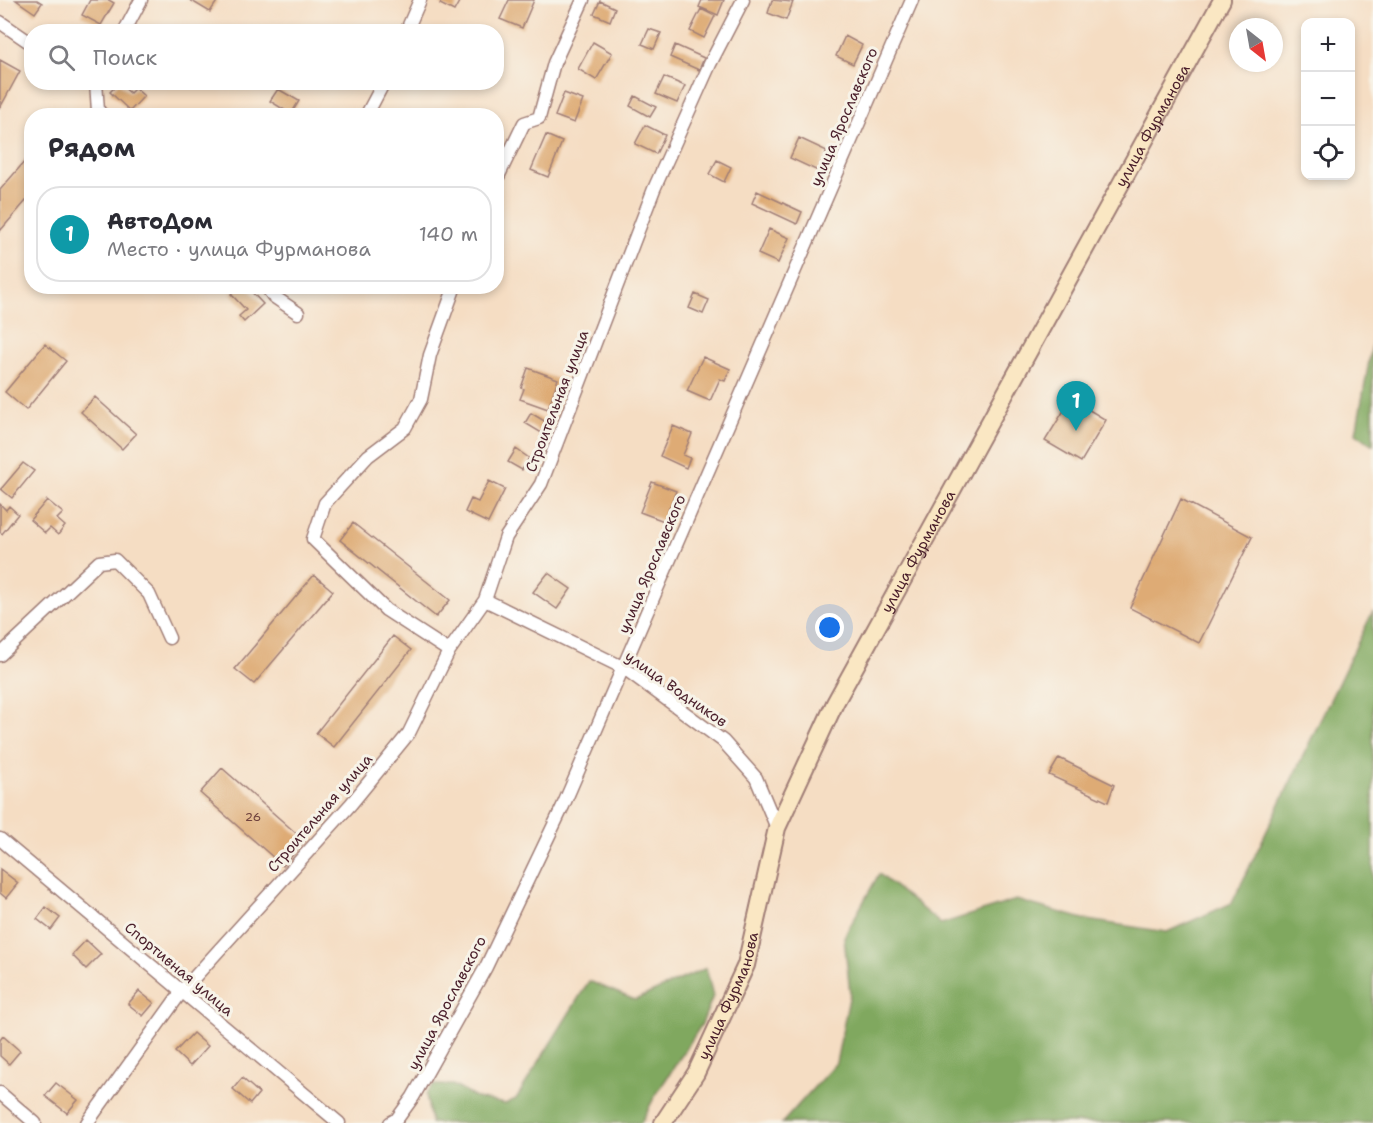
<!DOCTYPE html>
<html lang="ru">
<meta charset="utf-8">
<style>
:root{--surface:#fff;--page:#f7f7f7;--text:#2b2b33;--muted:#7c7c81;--line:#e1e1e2;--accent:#c8321e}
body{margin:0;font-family:"Shantell Sans",sans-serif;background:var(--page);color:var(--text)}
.controls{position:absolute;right:18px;top:18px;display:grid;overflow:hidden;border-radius:12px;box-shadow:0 3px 9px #0003}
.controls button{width:54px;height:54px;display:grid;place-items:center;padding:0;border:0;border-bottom:2px solid var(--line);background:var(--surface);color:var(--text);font:30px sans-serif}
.compass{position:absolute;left:1229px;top:18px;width:54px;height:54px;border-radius:50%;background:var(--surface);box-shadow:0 3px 9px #0003;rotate:149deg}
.you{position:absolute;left:830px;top:628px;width:21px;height:21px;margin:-15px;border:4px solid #fff;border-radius:50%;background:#1a73e8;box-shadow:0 0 0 9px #1a73e833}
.badge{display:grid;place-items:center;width:39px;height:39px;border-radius:50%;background:var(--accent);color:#fff;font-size:20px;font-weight:700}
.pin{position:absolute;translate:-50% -50px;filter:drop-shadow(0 2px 3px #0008)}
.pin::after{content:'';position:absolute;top:32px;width:21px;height:18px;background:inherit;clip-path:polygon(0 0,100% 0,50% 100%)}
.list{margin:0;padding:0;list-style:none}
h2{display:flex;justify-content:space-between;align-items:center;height:78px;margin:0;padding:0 24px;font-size:26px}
h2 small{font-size:20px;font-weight:400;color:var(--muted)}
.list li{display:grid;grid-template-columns:39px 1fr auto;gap:18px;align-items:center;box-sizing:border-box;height:96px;margin:0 12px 12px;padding:0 12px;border:2px solid var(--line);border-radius:24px}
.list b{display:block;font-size:22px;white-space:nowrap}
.list p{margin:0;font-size:20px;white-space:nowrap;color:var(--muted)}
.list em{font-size:20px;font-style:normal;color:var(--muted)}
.icon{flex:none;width:33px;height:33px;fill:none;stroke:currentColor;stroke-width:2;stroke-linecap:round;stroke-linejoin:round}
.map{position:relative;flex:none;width:1373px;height:1123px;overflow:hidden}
.search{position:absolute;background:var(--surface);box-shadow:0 3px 9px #0003;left:24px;top:24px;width:480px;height:66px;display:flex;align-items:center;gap:15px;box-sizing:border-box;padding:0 21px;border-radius:24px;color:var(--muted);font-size:22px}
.panel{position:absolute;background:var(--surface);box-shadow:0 3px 9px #0003;left:24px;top:108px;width:480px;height:186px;border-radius:24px}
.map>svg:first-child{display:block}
.forest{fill:#80a85f;stroke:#656445;stroke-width:1.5}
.building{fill:#deab75}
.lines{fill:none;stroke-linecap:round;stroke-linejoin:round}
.street-casing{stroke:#a07e77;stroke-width:15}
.secondary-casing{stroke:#a07e77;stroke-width:20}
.street{stroke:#fff;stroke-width:12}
.secondary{stroke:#fae7c3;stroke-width:16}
.labels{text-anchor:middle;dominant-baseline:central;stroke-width:6;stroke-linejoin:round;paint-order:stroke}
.number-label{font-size:12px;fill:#6f423e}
.street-label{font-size:15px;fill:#4a1f2b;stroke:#f7f3e8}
</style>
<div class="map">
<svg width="1373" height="1123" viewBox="0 0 1373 1123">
<rect width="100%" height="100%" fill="#f7f3e8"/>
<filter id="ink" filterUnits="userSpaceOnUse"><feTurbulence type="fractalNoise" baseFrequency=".0167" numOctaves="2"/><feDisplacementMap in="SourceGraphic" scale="12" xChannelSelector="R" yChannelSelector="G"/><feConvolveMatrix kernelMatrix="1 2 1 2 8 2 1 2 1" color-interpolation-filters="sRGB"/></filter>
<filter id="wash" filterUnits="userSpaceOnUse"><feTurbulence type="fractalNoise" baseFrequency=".008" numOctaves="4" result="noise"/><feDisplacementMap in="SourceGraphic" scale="24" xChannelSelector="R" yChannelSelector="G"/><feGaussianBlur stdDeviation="1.35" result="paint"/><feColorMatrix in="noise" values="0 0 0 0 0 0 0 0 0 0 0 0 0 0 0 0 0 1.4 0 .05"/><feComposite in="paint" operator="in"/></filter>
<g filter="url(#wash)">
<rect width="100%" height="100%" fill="#f5ddc3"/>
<path class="forest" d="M1373,339V445L1356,433Z
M1373,611V1123H782L836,1063L850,993L844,937L879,874L941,924L1016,900L1087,920L1167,932L1232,903Z
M706,968L713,996L702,1024L654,1098L641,1123H431L426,1094L433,1085H453L476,1098L505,1104L516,1099L589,981L635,1000Z"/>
<g id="blocks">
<path class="building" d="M16,0H37L42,3L35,13Z
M90,0H109L114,3L101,25L82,15Z
M190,0H218L210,12Z
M442,0H460L454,11L440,4Z
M509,0H534L522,28L500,19Z
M702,0H724L718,15L699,7Z
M772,0L793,2L786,20L768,13Z
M600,1L615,8L610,21L594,14Z
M701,9L715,16L704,38L690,31Z
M649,29L661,33L654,49L642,44Z
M845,36L862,45L853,64L836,56Z
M593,42L612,53L596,80L578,69Z
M675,45L704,58L699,70L670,57Z
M0,60L20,71L0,108Z
M664,77L685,86L677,103L656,94Z
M119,83L130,93L135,88L144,96L130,111L110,92Z
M278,89L299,101L291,114L270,101Z
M564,93L583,100L574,123L555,116Z
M635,96L656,107L650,117L630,106Z
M645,125L665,135L656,154L635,144Z
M546,135L562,142L548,177L531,170Z
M799,138L827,151L818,171L790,158Z
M32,153V194L0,231V190Z
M717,160L731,167L724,182L709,174Z
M757,191L802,212L797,224L752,203Z
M769,229L789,238L778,263L758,254Z
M239,286H246L263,304L244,322L239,316L246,310L231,294Z
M695,294L709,300L703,314L689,308Z
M45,344L66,361L26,410L5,392Z
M703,357L730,369L725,381L720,379L710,401L687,391Z
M528,368L558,379L548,409L520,399L524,389L521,388Z
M95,397L136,434L122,449L81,412Z
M1071,399L1106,420L1081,462L1045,441Z
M531,413L551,425L545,435L525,423Z
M673,426L692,434L683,455L690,458L686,468L660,456Z
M516,449L529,458L522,470L508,462Z
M23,463L34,471L12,498L1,489Z
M489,481L505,489L488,523L465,512L471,499L478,502Z
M652,482L676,491L664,521L640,512Z
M1181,499L1252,537L1199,643L1130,608Z
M47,500L63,513L57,519L65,526L58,535L50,528L45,533L30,520Z
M0,504L6,510L9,506L18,514L2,534L0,532Z
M353,523L450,600L436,617L340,540Z
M548,573L571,589L557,609L533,592Z
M314,575L333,591L254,684L235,669Z
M393,636L411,650L334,747L316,733Z
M1059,758L1114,785L1108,802L1049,775Z
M222,768L305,841L283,866L200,793Z
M0,869L18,883L6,898L0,893Z
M46,907L60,918L51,930L37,919Z
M86,940L101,954L86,969L72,955Z
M139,991L154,1003L143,1016L128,1004Z
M193,1033L208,1046L190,1066L175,1052Z
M3,1036L20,1051L9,1064L0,1056V1040Z
M242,1078L259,1093L250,1104L233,1089Z
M56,1083L78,1100L67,1113L45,1096Z"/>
</g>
</g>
<g filter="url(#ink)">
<use href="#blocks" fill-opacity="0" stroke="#a07e77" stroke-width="1.5"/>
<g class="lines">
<defs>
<path id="street" d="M0,22L32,44
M124,32L141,0
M406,32L420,0
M96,82L98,111L104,116
M366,116L384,82
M496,181L524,123L539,118L554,63L583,0
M266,286L273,296L298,313
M485,600L624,668L723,741L756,778L777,828
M449,651L386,610L313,539L325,503L368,456L405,428L421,399L430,355L455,286
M0,655L99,562L115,560L149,594L169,638
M0,839L339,1123
M0,1093L35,1123
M87,1123L182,991L351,804L409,733L449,651L485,600L506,537L541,484L654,189L710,64L743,0
M390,1123L397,1119L413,1097L486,967L563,806L912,0"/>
<g id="secondary">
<path id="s1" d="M663,1123L696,1073L746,965L777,828L835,703L1222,0"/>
</g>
</defs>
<use href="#street" class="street-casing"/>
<use href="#secondary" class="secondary-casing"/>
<use href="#street" class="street"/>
<use href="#secondary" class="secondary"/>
</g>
</g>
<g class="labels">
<g class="number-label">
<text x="253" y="817">26</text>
</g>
<g class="street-label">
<text transform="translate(844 117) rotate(-67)">улица Ярославского</text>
<text stroke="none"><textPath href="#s1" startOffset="1116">улица Фурманова</textPath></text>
<text transform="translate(557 401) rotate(-69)">Строительная улица</text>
<text stroke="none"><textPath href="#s1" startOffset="630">улица Фурманова</textPath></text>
<text transform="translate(652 564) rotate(-67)">улица Ярославского</text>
<text transform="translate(676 689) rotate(35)">улица Водников</text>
<text transform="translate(320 813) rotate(-49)">Строительная улица</text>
<text transform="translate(179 969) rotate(40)">Спортивная улица</text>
<text stroke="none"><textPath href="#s1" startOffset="144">улица Фурманова</textPath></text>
<text transform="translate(447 1003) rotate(-62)">улица Ярославского</text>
</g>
</g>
</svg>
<div class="controls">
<button>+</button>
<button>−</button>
<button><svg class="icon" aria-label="locate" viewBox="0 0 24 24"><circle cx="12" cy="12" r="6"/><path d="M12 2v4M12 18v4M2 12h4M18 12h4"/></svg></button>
</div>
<svg class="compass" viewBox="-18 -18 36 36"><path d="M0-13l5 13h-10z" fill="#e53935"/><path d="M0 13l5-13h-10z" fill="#7c7c81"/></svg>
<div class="you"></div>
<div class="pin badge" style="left:1076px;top:431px;background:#0f9aa8">1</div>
<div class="search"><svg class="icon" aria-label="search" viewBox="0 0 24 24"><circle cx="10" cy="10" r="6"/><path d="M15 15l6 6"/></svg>Поиск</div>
<section class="panel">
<h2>Рядом<small></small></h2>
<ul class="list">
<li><span class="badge" style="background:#0f9aa8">1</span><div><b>АвтоДом</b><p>Место · улица Фурманова</p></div><em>140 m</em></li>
</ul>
</section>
</div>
